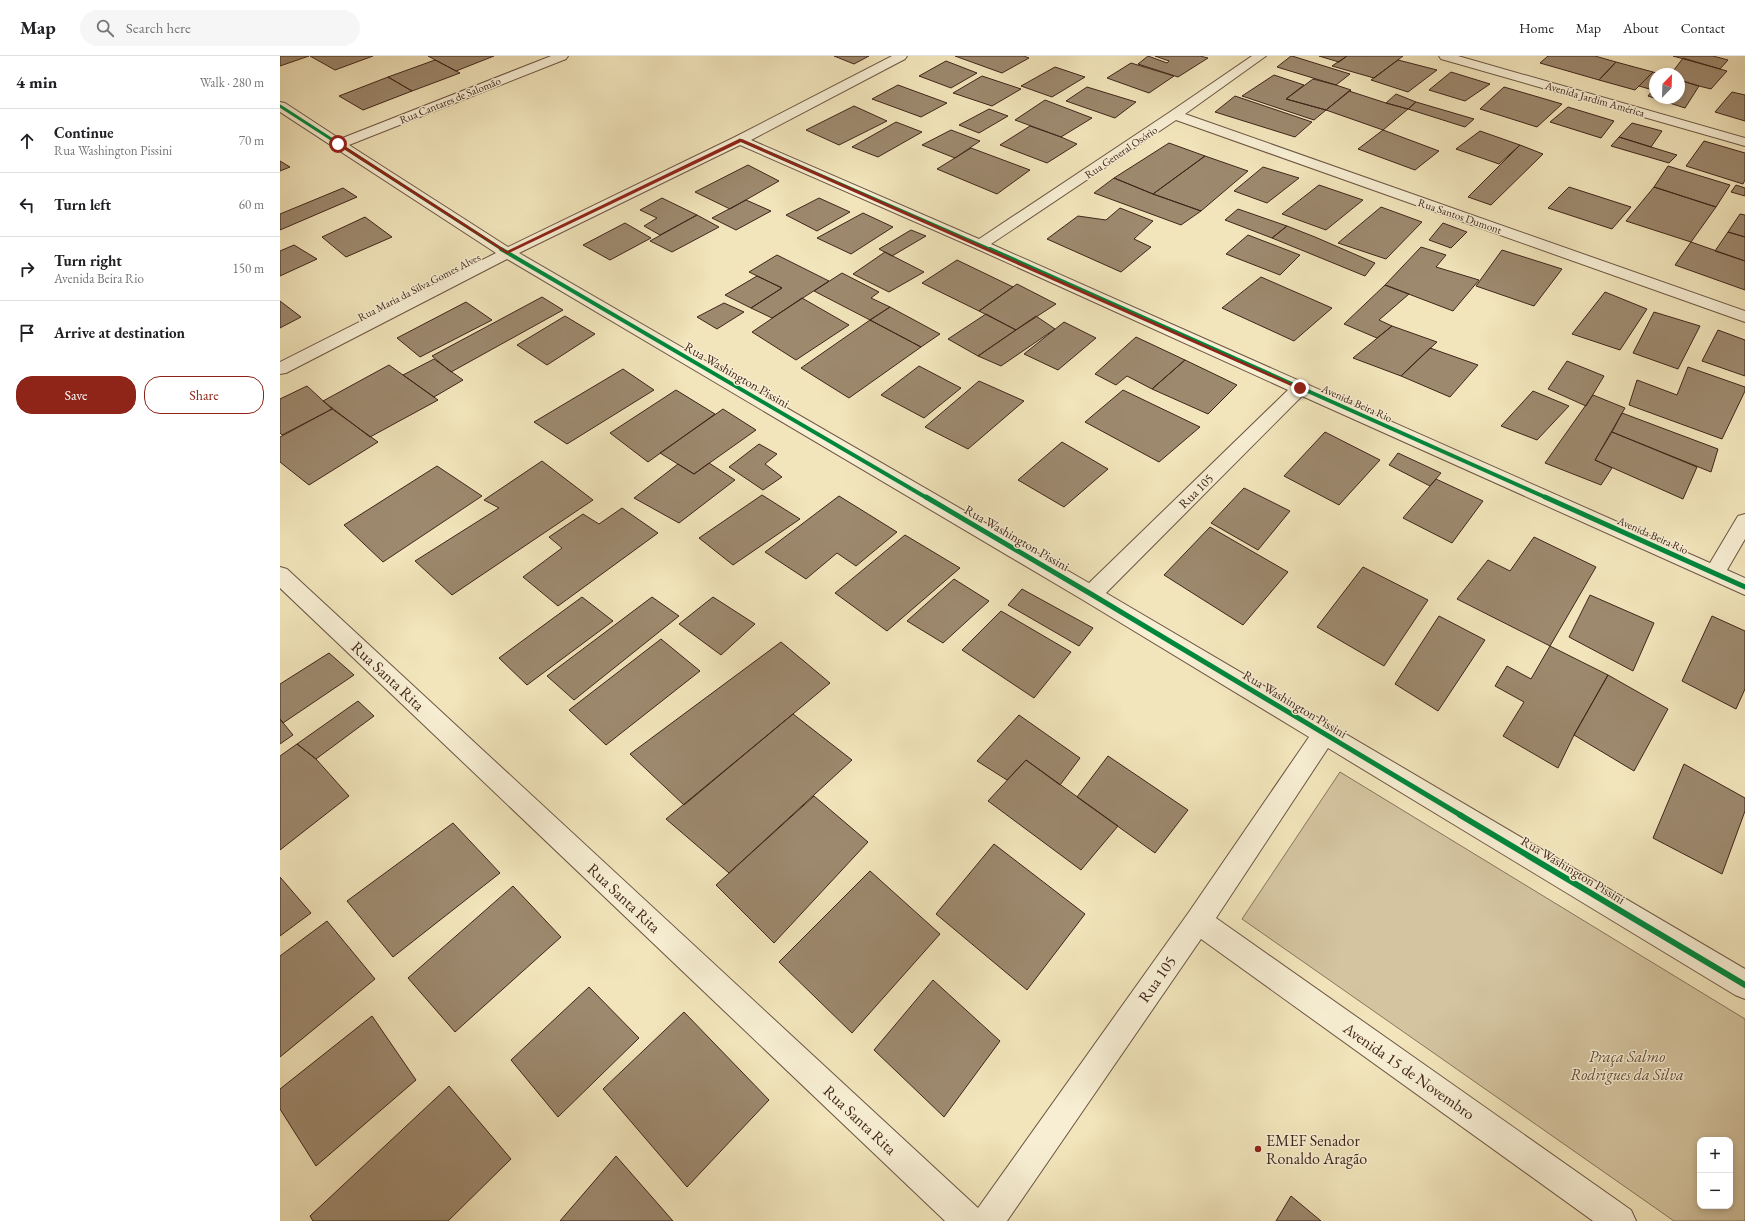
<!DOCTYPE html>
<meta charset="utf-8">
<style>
:root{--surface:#fff;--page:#f6f6f6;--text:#202124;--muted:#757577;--line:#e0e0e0;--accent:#8f2418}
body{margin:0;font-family:"EB Garamond",serif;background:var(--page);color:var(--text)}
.controls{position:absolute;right:12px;bottom:12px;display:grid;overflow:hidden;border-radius:8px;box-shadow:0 2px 6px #0003}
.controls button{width:36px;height:36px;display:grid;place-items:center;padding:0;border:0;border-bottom:1px solid var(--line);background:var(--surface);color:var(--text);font:20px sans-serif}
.compass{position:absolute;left:1369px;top:12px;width:36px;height:36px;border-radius:50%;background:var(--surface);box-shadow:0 2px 6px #0003;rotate:23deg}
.stop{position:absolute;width:12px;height:12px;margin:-9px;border:3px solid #8f2418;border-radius:50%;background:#fff}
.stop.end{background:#8f2418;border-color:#fff;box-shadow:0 1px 4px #0008}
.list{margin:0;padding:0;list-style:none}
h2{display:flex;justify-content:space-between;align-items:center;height:52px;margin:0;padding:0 16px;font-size:17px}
h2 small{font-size:13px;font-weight:400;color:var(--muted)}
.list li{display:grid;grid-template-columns:26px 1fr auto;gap:12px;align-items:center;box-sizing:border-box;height:64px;padding:0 16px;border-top:1px solid var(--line)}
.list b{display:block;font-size:15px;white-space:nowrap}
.list p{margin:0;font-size:13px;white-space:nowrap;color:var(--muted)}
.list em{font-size:13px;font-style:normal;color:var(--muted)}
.actions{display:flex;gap:8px;padding:12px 16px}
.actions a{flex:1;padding:9px 0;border:1px solid var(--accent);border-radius:16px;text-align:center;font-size:14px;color:var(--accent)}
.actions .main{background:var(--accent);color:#fff}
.icon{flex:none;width:22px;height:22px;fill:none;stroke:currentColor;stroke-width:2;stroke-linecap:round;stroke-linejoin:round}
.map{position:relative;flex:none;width:1465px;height:1165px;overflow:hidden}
header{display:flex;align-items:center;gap:24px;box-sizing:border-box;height:56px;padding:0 20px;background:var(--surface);border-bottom:1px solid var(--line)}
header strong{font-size:19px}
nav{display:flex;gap:22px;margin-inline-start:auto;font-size:14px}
.search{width:280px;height:36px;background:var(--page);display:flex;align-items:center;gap:10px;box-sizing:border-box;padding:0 14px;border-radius:22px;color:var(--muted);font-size:15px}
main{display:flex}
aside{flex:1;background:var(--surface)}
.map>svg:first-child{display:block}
.green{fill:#d4c4a0;stroke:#8a745d;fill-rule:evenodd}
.building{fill:#9d896e;stroke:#40251a}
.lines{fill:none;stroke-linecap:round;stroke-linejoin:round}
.street-casing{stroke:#6c5542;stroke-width:2}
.street{fill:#f7eed3;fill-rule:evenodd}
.cycleway-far3-casing{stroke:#f7eed3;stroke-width:4.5}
.cycleway-far2-casing{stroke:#f7eed3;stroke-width:6}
.cycleway-far1-casing{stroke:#f7eed3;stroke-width:8}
.cycleway-casing{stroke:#f7eed3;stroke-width:9}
.cycleway-far3{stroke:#00873e;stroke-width:3}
.cycleway-far2{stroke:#00873e;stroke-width:4}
.cycleway-far1{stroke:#00873e;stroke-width:5}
.cycleway{stroke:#00873e;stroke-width:6}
.route{fill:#8f2418}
.poi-dot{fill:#8f2418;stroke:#f7eed3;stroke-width:1.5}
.labels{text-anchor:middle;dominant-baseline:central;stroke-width:3;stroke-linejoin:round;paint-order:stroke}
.far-street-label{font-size:11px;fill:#40251a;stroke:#f7eed3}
.street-label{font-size:13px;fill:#40251a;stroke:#f7eed3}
.near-street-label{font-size:16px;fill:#40251a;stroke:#f7eed3}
.near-park-label{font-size:16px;font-style:italic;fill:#654d3c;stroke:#f7eed3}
.near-poi-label{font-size:16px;fill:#40251a;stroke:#f7eed3;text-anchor:start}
</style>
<header>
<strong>Map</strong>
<div class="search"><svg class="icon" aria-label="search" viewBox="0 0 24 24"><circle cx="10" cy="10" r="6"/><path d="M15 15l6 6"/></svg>Search here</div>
<nav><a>Home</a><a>Map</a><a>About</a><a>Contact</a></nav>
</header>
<main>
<aside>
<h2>4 min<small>Walk · 280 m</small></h2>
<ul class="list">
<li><svg class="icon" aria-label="ahead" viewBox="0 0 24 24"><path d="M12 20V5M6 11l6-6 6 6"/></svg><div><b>Continue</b><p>Rua Washington Pissini</p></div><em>70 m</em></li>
<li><svg class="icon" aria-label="left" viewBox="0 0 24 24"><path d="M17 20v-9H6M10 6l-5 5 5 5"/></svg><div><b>Turn left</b></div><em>60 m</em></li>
<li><svg class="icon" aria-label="right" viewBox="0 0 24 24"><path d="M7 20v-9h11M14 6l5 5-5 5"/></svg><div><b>Turn right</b><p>Avenida Beira Rio</p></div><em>150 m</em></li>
<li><svg class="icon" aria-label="arrive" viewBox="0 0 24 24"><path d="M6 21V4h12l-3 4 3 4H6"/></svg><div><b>Arrive at destination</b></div></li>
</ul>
<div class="actions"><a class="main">Save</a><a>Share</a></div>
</aside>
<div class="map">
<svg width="1465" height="1165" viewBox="0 0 1465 1165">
<rect width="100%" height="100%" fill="#f2e5bb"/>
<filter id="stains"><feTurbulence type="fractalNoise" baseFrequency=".005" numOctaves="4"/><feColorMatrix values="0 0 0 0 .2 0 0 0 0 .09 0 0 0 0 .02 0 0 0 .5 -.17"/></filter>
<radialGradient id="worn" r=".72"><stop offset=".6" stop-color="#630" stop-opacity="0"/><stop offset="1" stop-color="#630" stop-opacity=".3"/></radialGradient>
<path class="green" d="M1060,716L1465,963V1165H1394L962,863ZM1420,1084H1450V1150H1420Z"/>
<path class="building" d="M0,0H29L0,10Z
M30,0H93L55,14Z
M148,0H214L176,15Z
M554,0H589L574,8Z
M675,0H744L749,2L722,17Z
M868,0L887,7L889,5L875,0H920L928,2L898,21L858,8Z
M1011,0H1012L1070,18L1056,29L997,11Z
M1039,0H1067L1059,6Z
M1067,0H1123L1094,22L1052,10Z
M1268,0H1315L1336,6L1319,24L1260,7Z
M1393,0H1433L1448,4L1440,13Z
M1403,2L1440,13L1447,15L1431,33L1419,30L1399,24V18H1391Z
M155,4L180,17L132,35L108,21Z
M1118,4L1157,14L1128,36L1091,24Z
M666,5L697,17L671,32L639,20Z
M1336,6L1373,16L1355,34L1319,24Z
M851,7L894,20L869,37L827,22Z
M775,11L805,21L772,41L741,30Z
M1171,16L1210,28L1185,45L1149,34Z
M1373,16L1379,18H1375V42H1399V24L1419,30L1405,52L1368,40L1373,34L1359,30Z
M994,19L1024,29L1006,43L1046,54L1034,64L962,40Z
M702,20L741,33L712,50L673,37Z
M108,21L132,35L83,54L59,40Z
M1033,23L1056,29L1071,34L1046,54L1006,43Z
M618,29L667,47L641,61L592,43Z
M807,31L856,46L835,62L786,45Z
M1224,31L1282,48L1257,71L1200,53Z
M1069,35L1106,47L1128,53L1103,74L1046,54Z
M1452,36L1465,39V65L1435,56Z
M1116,38L1136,46L1128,53L1106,47Z
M955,40L1032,66L1015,81L935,56Z
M765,44L812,62L781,81L735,64Z
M1136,46L1194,63L1185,71L1128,53Z
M574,50L607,65L559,89L526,74Z
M1288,51L1334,65L1321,82L1270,66Z
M709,53L728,60L699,77L679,69Z
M616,66L642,76L598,101L572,91Z
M1352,67L1382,75L1371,91L1339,81Z
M750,70L781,81L797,88L767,107L720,89Z
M671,74L700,85L675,102L642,89Z
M1103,74L1159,95L1135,114L1078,93Z
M1200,75L1240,89L1219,108L1176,93Z
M1339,81L1371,91L1397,99L1389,107L1331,90Z
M1424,85L1465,97V124L1463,128L1406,110Z
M889,87L925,100L873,138L834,122Z
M1240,89L1263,98L1211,149L1188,141Z
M691,92L750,114L717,138L657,113Z
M925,100L968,115L921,155L873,138Z
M0,105L10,111L0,115Z
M468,109L499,125L450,153L415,136Z
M1388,110L1450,129L1436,151L1374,131Z
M983,111L1019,122L987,147L954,135Z
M834,122L873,138L921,155L901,169L814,137Z
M1039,129L1083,144L1046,174L1002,158Z
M1456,129L1465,132V140L1451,136Z
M1289,131L1351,151L1332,173L1268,152Z
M1374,131L1436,151L1411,186L1346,165Z
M63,132L77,141L0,174V158Z
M382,142L417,159L380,179L364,170L377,162L360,154Z
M539,142L570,156L537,175L506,159Z
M466,144L491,155L456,174L432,162Z
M1101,151L1142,166L1106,203L1058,187Z
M840,152L873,165L854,183L871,191L841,216L767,183L798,160L826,164Z
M958,153L1007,170L992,182L945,164Z
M583,157L613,171L571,198L537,182Z
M1460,158L1465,159V181L1448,176Z
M417,159L439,171L392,196L370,185Z
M85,161L112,181L66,201L42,181Z
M345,167L371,182L330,204L303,189Z
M1163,167L1187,176L1171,192L1149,184Z
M1007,170L1035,181L1095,207L1085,220L992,182Z
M631,174L646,180L612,200L599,193Z
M1448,176L1465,181V205L1435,195Z
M968,179L1020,199L1000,219L946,198Z
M1411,186L1465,205V234L1395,209Z
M14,189L37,203L0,220V195Z
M1141,191L1166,199L1156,211L1199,224L1173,255L1105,229Z
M1222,194L1282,213L1254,250L1196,230Z
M605,196L644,216L609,236L573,218Z
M497,199L549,225L492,262L471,252L502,232L469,216Z
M677,204L733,231L699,255L642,227Z
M562,217L599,236L591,242L610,251L590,264L534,235Z
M477,220L502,232L471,252L445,239Z
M981,221L1052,252L1014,285L942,252Z
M737,228L776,248L736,274L699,255Z
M1105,229L1129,238L1099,264L1112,270L1097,282L1064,268Z
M1325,236L1367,253L1340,294L1292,278Z
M262,241L283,254L171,316L152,300Z
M522,242L569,269L516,304L472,276Z
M0,245L21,261L0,272Z
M186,246L212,264L140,301L117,282Z
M444,247L464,256L437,273L417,261Z
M610,251L660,278L641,291L590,264Z
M1374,256L1420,270L1398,313L1353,297Z
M706,258L736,274L698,300L668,283Z
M285,260L315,278L267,309L237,289Z
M756,260L775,273L721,310L698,300Z
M590,264L641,291L569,342L521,312Z
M784,266L816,282L778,314L744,298Z
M1112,270L1157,286L1121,320L1073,302Z
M1438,274L1465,284V320L1422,305Z
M856,281L905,304L872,333L847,320L836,329L815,318Z
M1150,292L1198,309L1170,341L1121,320Z
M154,303L183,324L154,341L123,319Z
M905,304L957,329L928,358L872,333Z
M1287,305L1324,320L1306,350L1268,333Z
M109,309L158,344L90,381L43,345Z
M639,310L681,332L644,362L601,339Z
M1408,311L1465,331V335L1442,383L1349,349L1357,324L1397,339Z
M343,313L374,334L287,388L254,366Z
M699,325L744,345L688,393L645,371Z
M27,330L52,353L2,379L0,377V343Z
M396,334L435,358L368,406L330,377Z
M843,334L920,371L879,406L805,366Z
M1253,335L1289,350L1257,384L1221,370Z
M1313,339L1345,352L1315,404L1332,412L1321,429L1265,407Z
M52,353L98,386L29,429L0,406V381Z
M443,353L476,374L414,418L380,397Z
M1342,357L1438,393L1431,416L1332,376Z
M1045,376L1100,404L1059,449L1004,420Z
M1332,376L1417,411L1403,443L1315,404Z
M782,386L828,413L784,451L738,424Z
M479,388L497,398L485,408L502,421L483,434L449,411Z
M1118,397L1161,417L1150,430L1109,409Z
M262,405L313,444L172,539L135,505L219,452L204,444Z
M429,407L455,424L399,467L354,442L398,408L414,418Z
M157,410L202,440L103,506L64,469Z
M1156,423L1203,445L1172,487L1123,462Z
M964,432L1010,455L978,494L931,467Z
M482,439L520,463L453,509L419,482Z
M559,440L617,476L576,510L557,497L526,523L485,496Z
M342,452L378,477L278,550L243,521L282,492L269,481L303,458L319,468Z
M930,471L1008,516L963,569L884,519Z
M625,479L680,512L607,575L555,537Z
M1254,481L1316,511L1270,590L1177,543L1208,504L1230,515Z
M1083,511L1148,544L1104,610L1037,571Z
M674,523L709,545L663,587L627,565Z
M742,533L813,572L799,590L728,549Z
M1310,539L1374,567L1353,615L1289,581Z
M302,541L333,565L247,629L219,602Z
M372,541L399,560L294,644L267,620Z
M433,541L475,568L441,599L399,568Z
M721,555L791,596L754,642L682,594Z
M1159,560L1205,584L1158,655L1115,628Z
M1432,560L1465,575V633L1456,653L1402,625Z
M381,583L420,615L326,689L289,654Z
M501,586L550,627L404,749L350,698Z
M1270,590L1328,619L1294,679L1278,712L1223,680L1244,646L1215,630L1227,610L1251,623Z
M49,597L74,619L3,667L0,663V628Z
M1328,619L1388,653L1354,715L1294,679Z
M78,645L94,660L36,703L17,688Z
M513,658L572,704L449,817L386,763Z
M739,659L800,702L780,729L746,704L727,724L697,705Z
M0,663L13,679L0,688Z
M17,688L36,703L69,740L0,794V700Z
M828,700L908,754L875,797L797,741Z
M746,704L838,770L801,814L708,745Z
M1404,708L1465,742V755L1442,818L1373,782Z
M534,740L588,786L494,887L436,829Z
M173,767L220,817L113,901L67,845Z
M714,788L805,858L747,934L656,858Z
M590,815L660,878L572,977L499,906Z
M0,821L31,857L0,880Z
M233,830L281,881L175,976L128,922Z
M47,865L95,923L0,1001V900Z
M653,924L720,985L664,1061L594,994Z
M309,931L359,982L278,1061L231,1004Z
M404,956L489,1044L407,1131L323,1033Z
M92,960L136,1024L36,1110L0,1053V1033Z
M169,1030L231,1103L168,1165H33L30,1160Z
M336,1100L393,1165H280Z
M1011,1140L1041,1165H996Z"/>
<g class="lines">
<defs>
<path id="street" d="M271,0H288L286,3L69,89L228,191L455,81L612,0H627L625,3L471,84L699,183L890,56L972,0H986L905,58L1465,255V266L896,64L711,188L1430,507L1458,460L1465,458V483L1447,514L1465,522V539L1022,340L826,537L1465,913V943L1455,939L1048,692L936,862L1351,1154L1356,1165H1313L921,883L727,1165H665L0,532V511L7,513L698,1152L909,856L1029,681L803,544L227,203L6,317L0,318V306L216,197L0,56V46L5,47L60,83ZM460,89L695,192L1008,334L809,527L239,197Z
M1159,0H1178L1465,82V90L1161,3Z"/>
</defs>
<use href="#street" class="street-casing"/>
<use href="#street" class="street"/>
<defs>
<path id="cycleway-far3" d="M0,50L223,194
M460,84L712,194"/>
<path id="cycleway-far2" d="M221,193L647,442
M710,193L1267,442"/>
<path id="cycleway-far1" d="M646,441L811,538L1182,760
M1265,441L1465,531"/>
<path id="cycleway" d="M1180,759L1465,929"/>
</defs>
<use href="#cycleway-far3" class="cycleway-far3-casing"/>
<use href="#cycleway-far2" class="cycleway-far2-casing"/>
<use href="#cycleway-far1" class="cycleway-far1-casing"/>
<use href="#cycleway" class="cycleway-casing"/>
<use href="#cycleway-far3" class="cycleway-far3"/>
<use href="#cycleway-far2" class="cycleway-far2"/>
<use href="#cycleway-far1" class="cycleway-far1"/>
<use href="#cycleway" class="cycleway"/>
</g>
<path class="route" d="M459,83H462L1022,332L1018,333L461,86L227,198L56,88L60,87L227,195Z"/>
<circle class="poi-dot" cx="978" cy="1093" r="4"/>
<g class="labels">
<g class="far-street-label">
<text transform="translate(1315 43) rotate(16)">Avenida Jardim América</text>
<text transform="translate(170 44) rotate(-22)">Rua Cantares de Salomão</text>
<text transform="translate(841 96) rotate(-34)">Rua General Osório</text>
<text transform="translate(1180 160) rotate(19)">Rua Santos Dumont</text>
<text transform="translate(139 231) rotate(-27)">Rua Maria da Silva Gomes Alves</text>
<text transform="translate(1077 347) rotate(24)">Avenida Beira Rio</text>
<text transform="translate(1373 479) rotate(24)">Avenida Beira Rio</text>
</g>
<g class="street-label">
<text transform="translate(457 319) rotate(30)">Rua Washington Pissini</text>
<text transform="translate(916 435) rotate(-45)">Rua 105</text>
<text transform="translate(737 482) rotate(30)">Rua Washington Pissini</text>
<text transform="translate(1015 648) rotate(31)">Rua Washington Pissini</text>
<text transform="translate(1293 814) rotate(31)">Rua Washington Pissini</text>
</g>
<g class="near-street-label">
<text transform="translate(108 620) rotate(43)">Rua Santa Rita</text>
<text transform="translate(344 842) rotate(43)">Rua Santa Rita</text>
<text transform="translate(877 923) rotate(-55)">Rua 105</text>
<text transform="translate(1129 1015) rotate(35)">Avenida 15 de Novembro</text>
<text transform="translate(580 1064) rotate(43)">Rua Santa Rita</text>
</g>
<g class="near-park-label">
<text x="1347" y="1000">Praça Salmo<tspan x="1347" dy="18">Rodrigues da Silva</tspan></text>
</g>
<g class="near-poi-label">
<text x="986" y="1084">EMEF Senador<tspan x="986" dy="18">Ronaldo Aragão</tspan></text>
</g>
</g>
<rect width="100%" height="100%" filter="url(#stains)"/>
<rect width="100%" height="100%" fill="url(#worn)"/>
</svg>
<div class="controls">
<button>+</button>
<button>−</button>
</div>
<svg class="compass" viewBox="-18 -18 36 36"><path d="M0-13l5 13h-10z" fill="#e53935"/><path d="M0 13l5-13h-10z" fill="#757577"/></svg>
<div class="stop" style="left:58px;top:88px"></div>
<div class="stop end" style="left:1020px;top:332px"></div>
</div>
</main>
